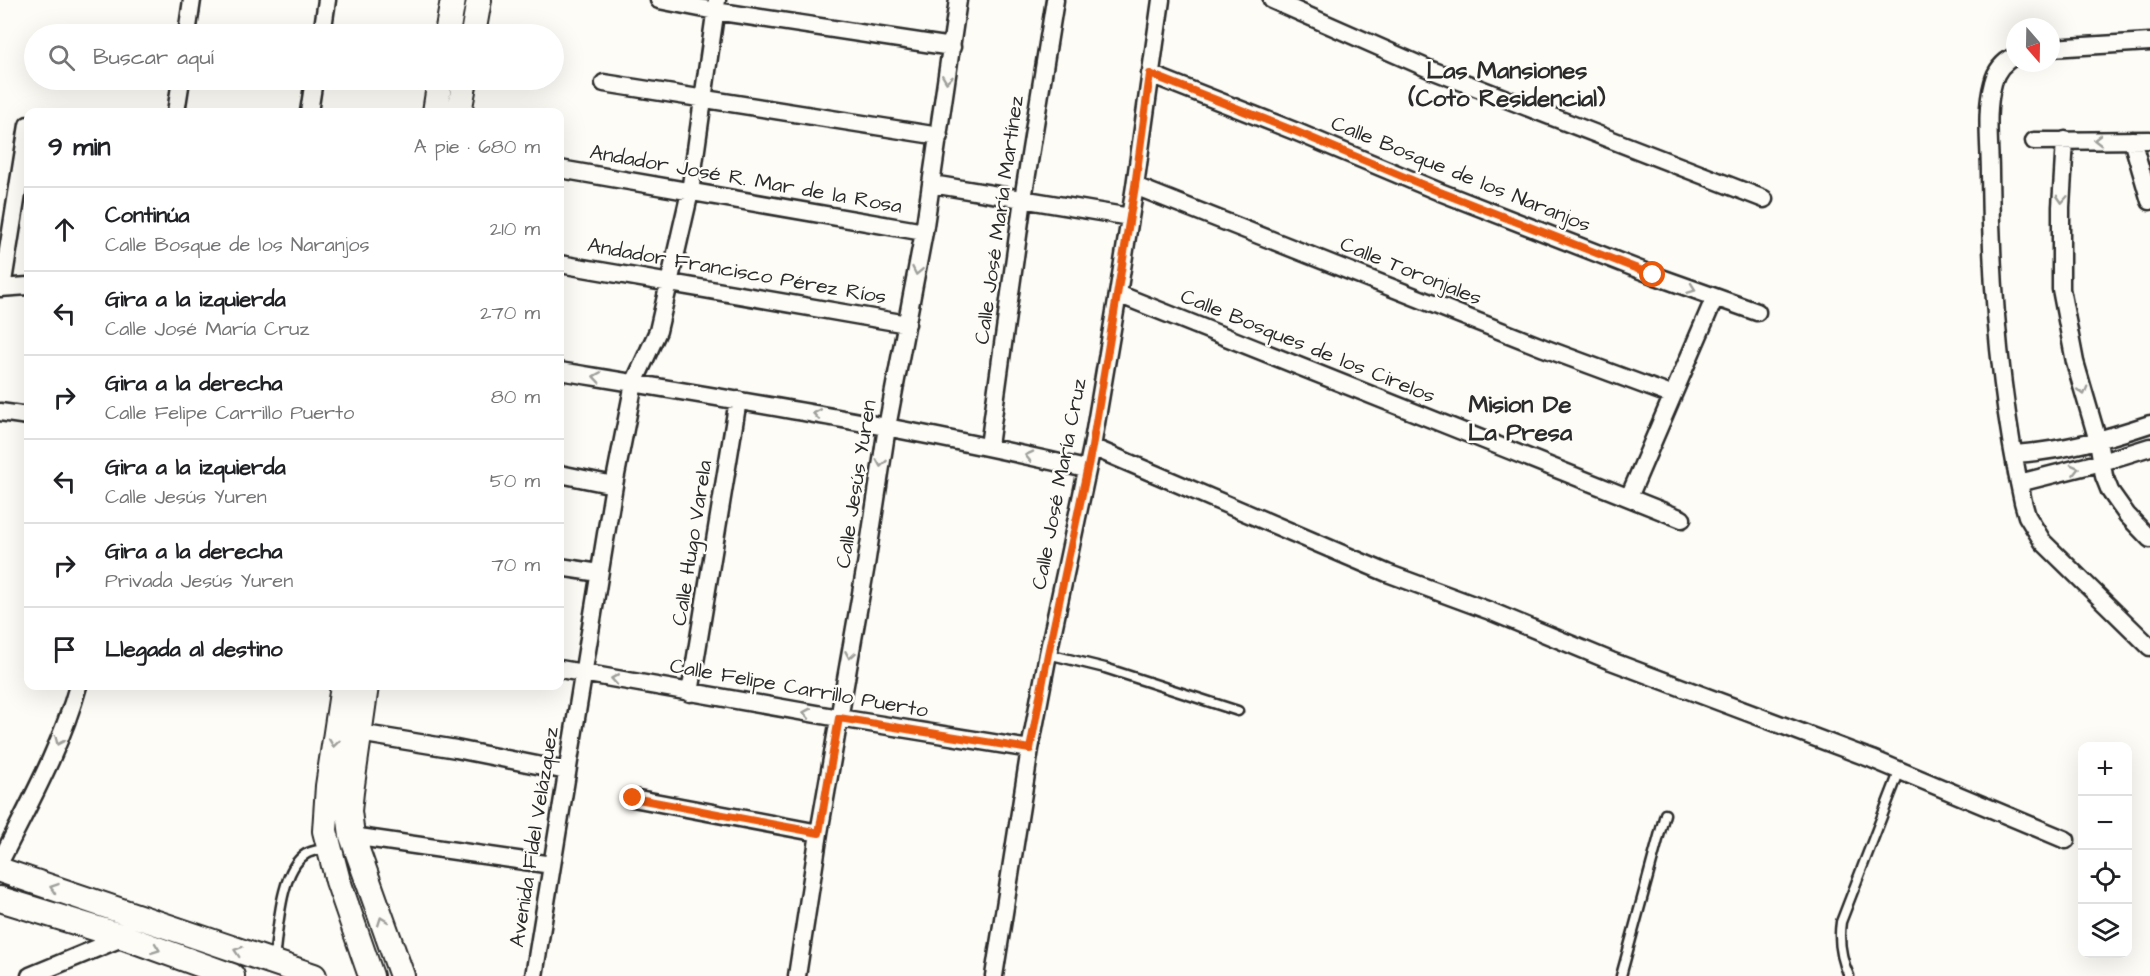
<!DOCTYPE html>
<html lang="es">
<meta charset="utf-8">
<style>
:root{--surface:#fff;--page:#f2f2f2;--text:#202124;--muted:#757577;--line:#e0e0e0}
body{margin:0;font-family:"Architects Daughter",sans-serif;background:var(--page);color:var(--text)}
.controls{position:absolute;right:18px;bottom:18px;display:grid;overflow:hidden;border-radius:12px;box-shadow:0 6px 24px #0002}
.controls button{width:54px;height:54px;display:grid;place-items:center;padding:0;border:0;border-bottom:2px solid var(--line);background:var(--surface);color:var(--text);font:30px sans-serif}
.compass{position:absolute;left:2006px;top:18px;width:54px;height:54px;border-radius:50%;background:var(--surface);box-shadow:0 6px 24px #0002;rotate:160deg}
.stop{position:absolute;width:18px;height:18px;margin:-14px;border:4px solid #ea580c;border-radius:50%;background:#fff}
.stop.end{background:#ea580c;border-color:#fff;box-shadow:0 2px 6px #0008}
.list{margin:0;padding:0;list-style:none}
h2{display:flex;justify-content:space-between;align-items:center;height:78px;margin:0;padding:0 24px;font-size:26px}
h2 small{font-size:20px;font-weight:400;color:var(--muted)}
.list li{display:grid;grid-template-columns:39px 1fr auto;gap:18px;align-items:center;box-sizing:border-box;height:84px;padding:0 24px;border-top:2px solid var(--line)}
.list b{display:block;font-size:22px;white-space:nowrap}
.list p{margin:0;font-size:20px;white-space:nowrap;color:var(--muted)}
.list em{font-size:20px;font-style:normal;color:var(--muted)}
.icon{flex:none;width:33px;height:33px;fill:none;stroke:currentColor;stroke-width:2;stroke-linecap:round;stroke-linejoin:round}
.map{position:relative;flex:none;width:2150px;height:976px;overflow:hidden}
.search{position:absolute;background:var(--surface);box-shadow:0 6px 24px #0002;left:24px;top:24px;width:540px;height:66px;display:flex;align-items:center;gap:15px;box-sizing:border-box;padding:0 21px;border-radius:33px;color:var(--muted);font-size:22px}
.panel{position:absolute;background:var(--surface);box-shadow:0 6px 24px #0002;left:24px;top:108px;width:540px;height:582px;border-radius:12px}
.map>svg:first-child{display:block}
.lines{fill:none;stroke-linecap:round;stroke-linejoin:round}
.lane-casing{stroke:#2b2b2b;stroke-width:13}
.street-casing{stroke:#2b2b2b;stroke-width:21}
.secondary-casing{stroke:#2b2b2b;stroke-width:28}
.lane{stroke:#fdfcf7;stroke-width:8}
.street{stroke:#fdfcf7;stroke-width:16}
.secondary{stroke:#fdfcf7;stroke-width:24}
.oneway{stroke:#9e9e9b}
.route{stroke:#ea580c;stroke-width:8}
.labels{text-anchor:middle;dominant-baseline:central;stroke-width:5;stroke-linejoin:round;paint-order:stroke}
.street-label{font-size:21px;fill:#2b2b2b;stroke:#fdfcf7}
.quarter-label{font-size:24px;font-weight:bold;fill:#2b2b2b;stroke:#fdfcf7}
</style>
<div class="map">
<svg width="2150" height="976" viewBox="0 0 2150 976">
<rect width="100%" height="100%" fill="#fdfcf7"/>
<filter id="ink" filterUnits="userSpaceOnUse"><feTurbulence type="fractalNoise" baseFrequency=".0167" numOctaves="2"/><feDisplacementMap in="SourceGraphic" scale="12" xChannelSelector="R" yChannelSelector="G"/><feConvolveMatrix kernelMatrix="1 2 1 2 8 2 1 2 1" color-interpolation-filters="sRGB"/></filter>
<g filter="url(#ink)">
<g class="lines">
<defs>
<path id="lane" d="M1048,654L1105,668L1238,711
M274,959C278,931 280,869 306,854C312,850 321,850 328,848
M1621,976L1665,814
M1849,976C1841,958 1838,942 1841,922L1900,770"/>
<path id="street" d="M659,0L715,11L952,47
M1272,0L1429,69L1764,199
M187,34L192,0
M322,34L327,0
M2051,48L2150,42
M2015,56C2003,62 1996,70 1993,83C1985,112 1990,145 1990,174C1991,284 1999,394 2023,502L2027,516L2043,542L2150,647
M1150,74L1297,132L1440,192L1653,275L1757,312
M604,83L939,136
M176,112L181,80
M309,112L314,80
M2065,140L2061,207V289L2075,362L2098,441L2104,476L2110,491L2127,515L2150,539
M2132,140L2150,201
M2034,141L2150,140
M560,169L924,232
M932,184L1130,217
M1135,186L1544,348L1671,395
M560,264L907,324
M0,288L28,286
M2,288L28,125
M1118,294L1682,519
M560,371C736,400 912,428 1086,469
M0,412L28,416
M989,446L1023,199L1055,0
M1092,447L1387,573L1490,611L1611,661L1872,759L2066,840
M2015,454C2062,451 2105,439 2150,424
M560,474L614,485
M2019,483L2102,462L2150,447
M1629,497L1715,297
M560,567L599,573
M560,669L839,718L1030,749
M690,693L738,400
M359,733L456,749L567,771
M633,798L819,833
M352,836L552,865
M0,862C29,804 61,747 78,686
M30,976L124,937
M534,976L614,485L634,383L658,331L690,192L717,0
M797,976L819,833L866,565L887,427L924,232L958,0
M994,976L1030,749L1048,654L1092,447L1118,294L1135,186L1161,0"/>
<path id="secondary" d="M447,34L453,0
M473,34L479,0
M435,112L440,80
M459,112L465,80
M343,686L328,786L325,831L338,881L371,976
M366,686L351,792L349,811L352,836L402,976
M0,870L314,976
M0,899L124,937L232,976"/>
</defs>
<use href="#lane" class="lane-casing"/>
<use href="#street" class="street-casing"/>
<use href="#secondary" class="secondary-casing"/>
<use href="#lane" class="lane"/>
<use href="#street" class="street"/>
<use href="#secondary" class="secondary"/>
</g>
<defs><path id="oneway-chevron" d="M-2-3.5L2.5 0L-2 3.5" fill="none" stroke-width="1.6" stroke-linecap="round" stroke-linejoin="round" transform="scale(1.5)"/></defs>
<g class="oneway">
<use href="#oneway-chevron" transform="translate(947 79) rotate(98)"/>
<use href="#oneway-chevron" transform="translate(2098 140) rotate(180)"/>
<use href="#oneway-chevron" transform="translate(2062 199) rotate(93)"/>
<use href="#oneway-chevron" transform="translate(917 271) rotate(101)"/>
<use href="#oneway-chevron" transform="translate(1692 289) rotate(20)"/>
<use href="#oneway-chevron" transform="translate(597 377) rotate(-171)"/>
<use href="#oneway-chevron" transform="translate(2083 391) rotate(74)"/>
<use href="#oneway-chevron" transform="translate(817 414) rotate(-170)"/>
<use href="#oneway-chevron" transform="translate(1029 456) rotate(-167)"/>
<use href="#oneway-chevron" transform="translate(881 463) rotate(99)"/>
<use href="#oneway-chevron" transform="translate(2075 469) rotate(-14)"/>
<use href="#oneway-chevron" transform="translate(850 655) rotate(100)"/>
<use href="#oneway-chevron" transform="translate(615 679) rotate(-170)"/>
<use href="#oneway-chevron" transform="translate(807 713) rotate(-170)"/>
<use href="#oneway-chevron" transform="translate(59 741) rotate(114)"/>
<use href="#oneway-chevron" transform="translate(334 743) rotate(98)"/>
<use href="#oneway-chevron" transform="translate(54 888) rotate(-161)"/>
<use href="#oneway-chevron" transform="translate(382 921) rotate(-110)"/>
<use href="#oneway-chevron" transform="translate(156 949) rotate(20)"/>
<use href="#oneway-chevron" transform="translate(238 951) rotate(-162)"/>
</g>
</g>
<g class="lines" filter="url(#ink)">
<path class="route" d="M633,798L819,833L839,718L1030,749L1048,654L1092,447L1135,186L1150,74L1297,132L1440,192L1653,275"/>
</g>
<g class="labels">
<g class="street-label">
<text transform="translate(1461 174) rotate(22)">Calle Bosque de los Naranjos</text>
<text transform="translate(746 179) rotate(10)">Andador José R. Mar de la Rosa</text>
<text transform="translate(999 220) rotate(-82)">Calle José María Martínez</text>
<text transform="translate(737 271) rotate(10)">Andador Francisco Pérez Ríos</text>
<text transform="translate(1411 271) rotate(22)">Calle Toronjales</text>
<text transform="translate(1308 346) rotate(22)">Calle Bosques de los Cirelos</text>
<text transform="translate(856 484) rotate(-81)">Calle Jesús Yuren</text>
<text transform="translate(1059 484) rotate(-79)">Calle José María Cruz</text>
<text transform="translate(692 543) rotate(-81)">Calle Hugo Varela</text>
<text transform="translate(799 688) rotate(10)">Calle Felipe Carrillo Puerto</text>
<text transform="translate(534 837) rotate(-81)">Avenida Fidel Velázquez</text>
</g>
<g class="quarter-label">
<text x="1507" y="71">Las Mansiones<tspan x="1507" dy="28">(Coto Residencial)</tspan></text>
<text x="1520" y="405">Mision De<tspan x="1520" dy="28">La Presa</tspan></text>
</g>
</g>
</svg>
<div class="controls">
<button>+</button>
<button>−</button>
<button><svg class="icon" aria-label="locate" viewBox="0 0 24 24"><circle cx="12" cy="12" r="6"/><path d="M12 2v4M12 18v4M2 12h4M18 12h4"/></svg></button>
<button><svg class="icon" aria-label="layers" viewBox="0 0 24 24"><path d="M12 4l9 5-9 5-9-5zM3 14l9 5 9-5"/></svg></button>
</div>
<svg class="compass" viewBox="-18 -18 36 36"><path d="M0-13l5 13h-10z" fill="#e53935"/><path d="M0 13l5-13h-10z" fill="#757577"/></svg>
<div class="stop" style="left:1653px;top:275px"></div>
<div class="stop end" style="left:633px;top:798px"></div>
<div class="search"><svg class="icon" aria-label="search" viewBox="0 0 24 24"><circle cx="10" cy="10" r="6"/><path d="M15 15l6 6"/></svg>Buscar aquí</div>
<section class="panel">
<h2>9 min<small>A pie · 680 m</small></h2>
<ul class="list">
<li><svg class="icon" aria-label="ahead" viewBox="0 0 24 24"><path d="M12 20V5M6 11l6-6 6 6"/></svg><div><b>Continúa</b><p>Calle Bosque de los Naranjos</p></div><em>210 m</em></li>
<li><svg class="icon" aria-label="left" viewBox="0 0 24 24"><path d="M17 20v-9H6M10 6l-5 5 5 5"/></svg><div><b>Gira a la izquierda</b><p>Calle José María Cruz</p></div><em>270 m</em></li>
<li><svg class="icon" aria-label="right" viewBox="0 0 24 24"><path d="M7 20v-9h11M14 6l5 5-5 5"/></svg><div><b>Gira a la derecha</b><p>Calle Felipe Carrillo Puerto</p></div><em>80 m</em></li>
<li><svg class="icon" aria-label="left" viewBox="0 0 24 24"><path d="M17 20v-9H6M10 6l-5 5 5 5"/></svg><div><b>Gira a la izquierda</b><p>Calle Jesús Yuren</p></div><em>50 m</em></li>
<li><svg class="icon" aria-label="right" viewBox="0 0 24 24"><path d="M7 20v-9h11M14 6l5 5-5 5"/></svg><div><b>Gira a la derecha</b><p>Privada Jesús Yuren</p></div><em>70 m</em></li>
<li><svg class="icon" aria-label="arrive" viewBox="0 0 24 24"><path d="M6 21V4h12l-3 4 3 4H6"/></svg><div><b>Llegada al destino</b></div></li>
</ul>
</section>
</div>
